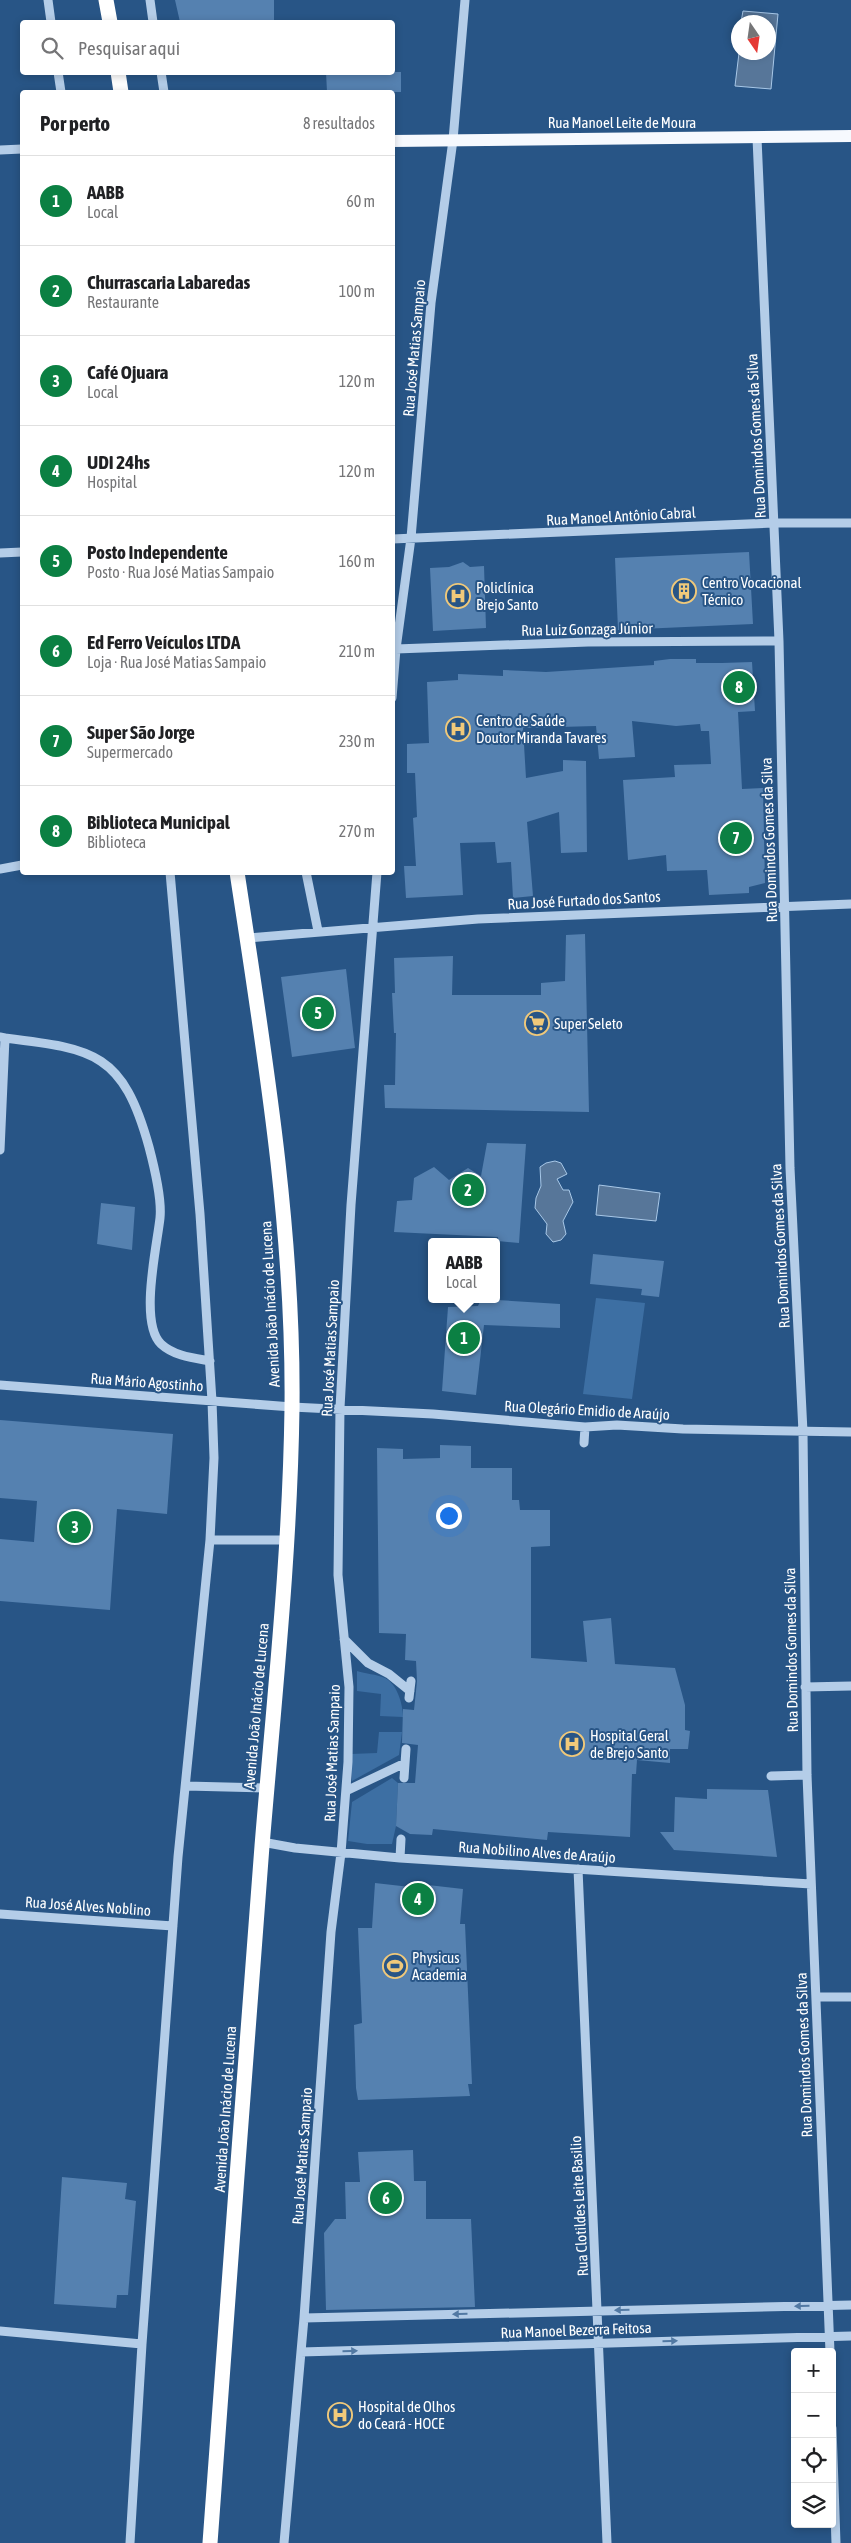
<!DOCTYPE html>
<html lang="pt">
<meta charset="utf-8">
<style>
:root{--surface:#fff;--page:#f2f2f2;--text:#202124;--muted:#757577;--line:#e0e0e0;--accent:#0b8043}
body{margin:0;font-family:"Asap Condensed",sans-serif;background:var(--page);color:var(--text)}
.controls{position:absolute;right:15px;bottom:15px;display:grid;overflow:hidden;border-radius:5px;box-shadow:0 2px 8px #0003}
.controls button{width:45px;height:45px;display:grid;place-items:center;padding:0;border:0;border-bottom:1px solid var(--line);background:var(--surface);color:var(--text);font:25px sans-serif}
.compass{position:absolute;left:731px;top:15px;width:45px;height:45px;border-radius:50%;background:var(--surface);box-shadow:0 2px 8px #0003;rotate:167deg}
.you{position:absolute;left:448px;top:1515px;width:18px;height:18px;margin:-12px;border:4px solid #fff;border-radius:50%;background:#1a73e8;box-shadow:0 0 0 8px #1a73e833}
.badge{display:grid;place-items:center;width:32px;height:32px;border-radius:50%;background:var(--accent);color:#fff;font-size:16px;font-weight:700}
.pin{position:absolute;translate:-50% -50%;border:2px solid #fff;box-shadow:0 1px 5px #0006}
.popup{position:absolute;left:428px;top:1238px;width:72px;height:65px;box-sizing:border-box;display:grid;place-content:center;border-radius:5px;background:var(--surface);filter:drop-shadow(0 1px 4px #0005);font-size:16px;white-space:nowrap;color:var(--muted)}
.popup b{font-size:19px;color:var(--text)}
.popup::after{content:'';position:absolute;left:50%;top:100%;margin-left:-10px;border:10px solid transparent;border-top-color:var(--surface)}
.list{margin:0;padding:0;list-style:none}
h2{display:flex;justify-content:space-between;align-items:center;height:65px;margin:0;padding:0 20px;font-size:21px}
h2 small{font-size:16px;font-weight:400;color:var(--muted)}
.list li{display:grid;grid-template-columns:32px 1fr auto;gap:15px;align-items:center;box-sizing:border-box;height:90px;padding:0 20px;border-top:1px solid var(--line)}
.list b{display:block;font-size:19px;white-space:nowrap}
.list p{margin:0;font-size:16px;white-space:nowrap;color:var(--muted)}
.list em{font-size:16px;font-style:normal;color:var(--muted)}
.icon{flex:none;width:28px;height:28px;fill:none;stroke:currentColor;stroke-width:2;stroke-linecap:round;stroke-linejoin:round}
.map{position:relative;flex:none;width:851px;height:2543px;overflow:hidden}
.search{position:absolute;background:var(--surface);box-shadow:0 2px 8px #0003;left:20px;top:20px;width:375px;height:55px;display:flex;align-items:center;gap:12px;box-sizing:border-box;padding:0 18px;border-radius:5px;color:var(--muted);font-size:19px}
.panel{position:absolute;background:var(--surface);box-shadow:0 2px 8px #0003;left:20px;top:90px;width:375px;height:785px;border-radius:5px}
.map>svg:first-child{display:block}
.green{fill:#3d6fa3}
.water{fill:#577699;stroke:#a8c8e8}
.building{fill:#5581b0}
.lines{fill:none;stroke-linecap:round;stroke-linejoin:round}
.minor{stroke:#b4cde8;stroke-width:9}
.major{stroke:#f6f9fe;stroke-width:12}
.highway{stroke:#fff;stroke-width:15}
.oneway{fill:#5279a3}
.labels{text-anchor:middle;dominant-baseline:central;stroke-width:4;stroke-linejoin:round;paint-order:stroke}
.street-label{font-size:15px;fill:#fff;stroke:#285586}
.poi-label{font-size:15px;fill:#fff;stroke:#285586;text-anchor:start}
</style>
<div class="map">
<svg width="851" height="2543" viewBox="0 0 851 2543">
<rect width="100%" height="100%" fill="#285586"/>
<path class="green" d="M596,1298L645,1303L632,1399L583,1394Z
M357,1671C366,1674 376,1674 385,1678C397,1684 403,1704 403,1717L380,1716L381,1694L357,1691Z
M379,1732H402L399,1755L352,1781L351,1754L377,1753Z
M392,1778L398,1783L396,1826L392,1844H367L348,1841L352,1802Z"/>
<path class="water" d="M743,11L778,14L771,89L735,86L739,53L768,52V22H741Z
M555,1161L561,1163L567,1174L557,1179L563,1190H569L573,1202L563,1221L566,1234L561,1240L553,1242L546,1234L547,1224L535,1208L536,1198L541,1186L540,1167L546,1163Z
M599,1185L660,1193L656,1221L596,1215Z"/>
<path class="building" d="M175,0H274V22H180Z
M326,72H401V92H327Z
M749,552L753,624L618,630L615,558Z
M463,562L470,567L484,566L486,628L433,631L430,568L449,567Z
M670,659H696V663H722L752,662L755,711L738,712L742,789L763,788L765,883L749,887V893L709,895L707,870L667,871L666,855L628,860L623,780L675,777L674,765L711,764L709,731H701L700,724L676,726L632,721L635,757L599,759L596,726L523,728L526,778L563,771V760L586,761L587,852L561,853L559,812L527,822L533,896L513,898L511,862L497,863L495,842L460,843L463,895L406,898L404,866H416L413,818L417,817L415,773H407V744L429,743L427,682L458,680V674L503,676V670L546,672L654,665V661Z
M585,934L589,1112L385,1108L384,1085H395L396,1033H394L392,993H395L394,958L453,956L452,995H541V983L565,981L566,935Z
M346,969L355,1048L292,1057L281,977Z
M487,1143L526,1144L519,1243L498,1241V1237L394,1232L397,1201L412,1200L414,1178L434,1167L449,1180L468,1168L481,1176Z
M101,1203L135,1207L132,1250L97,1244Z
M593,1254L664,1261L659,1297L641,1295L642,1289L590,1284Z
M481,1299L560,1304V1328L484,1325L476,1395L442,1391L448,1307L478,1306Z
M0,1420L173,1434L167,1514L117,1509L110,1610L0,1601V1539L34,1542L37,1501L0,1498Z
M440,1445L471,1446V1468H512V1500H519L520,1510H550V1546L531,1547V1658L587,1662L583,1621L611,1618L615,1664L675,1668L685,1705V1730L690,1731L688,1749H670V1763L637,1760L636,1774H632L630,1837L548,1832L547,1840L433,1829L432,1835L410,1834L396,1826L398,1783H415L418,1745L402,1743L403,1709L414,1710L417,1681L416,1661L405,1660L406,1634L379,1633L377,1448L403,1449V1459L440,1458Z
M707,1789L768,1790L777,1857L674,1850L660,1832H674L675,1797L707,1799Z
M375,1883L428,1889V1885L463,1889L460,1924H465L472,2084H468L470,2096L358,2100L356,2088L354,2025L362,2023L358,1928H372Z
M413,2150L414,2181H426V2219H471L475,2307L326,2310L324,2233L335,2219H346L345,2182H360L358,2152Z
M62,2177L127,2183L125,2199L136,2201L128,2295H117L116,2308L54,2304Z"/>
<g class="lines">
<path class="minor" d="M48,0L51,22
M150,0L153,22
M58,72L61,92
M161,72L164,92
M757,138L779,641L790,1168L803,1432L807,1775L830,2352
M0,150L22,149
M392,539L773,523H851
M0,553L22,552
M396,649L588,642L779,641
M392,698L396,649L411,538L431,303L453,140L465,0
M0,869L22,865
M306,872L318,931
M247,938L478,919L851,904
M5,1038C95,1049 123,1053 149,1147C154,1166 162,1199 160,1218C157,1246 139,1323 161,1344C174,1356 193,1358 210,1361
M0,1150L5,1038L0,1037
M0,1385L292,1407L433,1414L585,1427L617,1425L683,1429L851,1432
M584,1443L585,1427
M210,1540H287
M344,1639L368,1663L389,1674L410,1691
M805,1687L851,1686
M409,1698L411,1681
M771,1776L807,1775
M404,1778L406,1749
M186,1786L267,1788
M346,1791L405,1763
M262,1842L295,1848L400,1858L811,1884
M400,1858L401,1839
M578,1869L607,2543
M0,1914L173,1926
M816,1997H851
M304,2318L851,2305
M0,2331L142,2344
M301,2352L851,2336
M832,2428L836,2543
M130,2543L142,2344L178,1857L210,1540L214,1458L212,1401L200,1214L170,872
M284,2543L304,2318L331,1932L341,1853L348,1762L349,1687L338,1575L340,1408L351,1205L377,872"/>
<path class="major" d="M392,141L851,136"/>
<path class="highway" d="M106,0L110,22
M118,72L121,92
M210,2543C227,2311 244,2078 262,1846C274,1700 290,1555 292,1408C294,1229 264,1050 237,872"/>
</g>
<defs><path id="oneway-solid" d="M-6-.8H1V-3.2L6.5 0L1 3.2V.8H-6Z" transform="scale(1.25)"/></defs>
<g class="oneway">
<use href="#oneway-solid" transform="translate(802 2306) rotate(179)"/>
<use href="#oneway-solid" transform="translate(622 2310) rotate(179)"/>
<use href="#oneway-solid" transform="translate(460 2314) rotate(179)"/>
<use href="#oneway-solid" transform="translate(670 2341) rotate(-2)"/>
<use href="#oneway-solid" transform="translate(350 2351) rotate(-2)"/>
</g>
<defs>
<symbol id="building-ring" viewBox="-11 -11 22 22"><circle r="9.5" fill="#285586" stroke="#f0c97a" stroke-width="1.5"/><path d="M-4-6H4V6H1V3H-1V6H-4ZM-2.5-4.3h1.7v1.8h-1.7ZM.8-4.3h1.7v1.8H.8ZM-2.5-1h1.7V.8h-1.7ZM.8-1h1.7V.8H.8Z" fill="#f0c97a"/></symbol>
<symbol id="hospital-ring" viewBox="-11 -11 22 22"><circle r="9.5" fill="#285586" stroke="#f0c97a" stroke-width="1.5"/><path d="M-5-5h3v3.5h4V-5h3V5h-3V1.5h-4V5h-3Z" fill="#f0c97a"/></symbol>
<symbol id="supermarket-ring" viewBox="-11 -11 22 22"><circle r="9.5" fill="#285586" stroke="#f0c97a" stroke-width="1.5"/><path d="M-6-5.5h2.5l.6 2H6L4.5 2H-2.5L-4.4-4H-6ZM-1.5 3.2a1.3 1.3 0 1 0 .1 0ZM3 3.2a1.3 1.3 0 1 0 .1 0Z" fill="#f0c97a"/></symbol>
<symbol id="stadium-ring" viewBox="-11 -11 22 22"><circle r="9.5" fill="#285586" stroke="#f0c97a" stroke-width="1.5"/><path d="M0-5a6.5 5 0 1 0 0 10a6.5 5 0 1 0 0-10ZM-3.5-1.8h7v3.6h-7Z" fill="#f0c97a"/></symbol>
</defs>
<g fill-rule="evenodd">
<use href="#building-ring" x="670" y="577" width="28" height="28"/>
<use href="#hospital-ring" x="444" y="582" width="28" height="28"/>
<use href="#hospital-ring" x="444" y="715" width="28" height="28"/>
<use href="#supermarket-ring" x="523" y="1009" width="28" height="28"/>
<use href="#hospital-ring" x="558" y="1730" width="28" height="28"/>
<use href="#stadium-ring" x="381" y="1952" width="28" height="28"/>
<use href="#hospital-ring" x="326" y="2401" width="28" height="28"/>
</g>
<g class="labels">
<g class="street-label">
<text x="622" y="122">Rua Manoel Leite de Moura</text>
<text transform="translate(414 348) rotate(-85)">Rua José Matias Sampaio</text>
<text transform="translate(756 436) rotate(-93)">Rua Domindos Gomes da Silva</text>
<text transform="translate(621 516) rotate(-3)">Rua Manoel Antônio Cabral</text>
<text transform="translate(587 629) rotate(-1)">Rua Luiz Gonzaga Júnior</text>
<text transform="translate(769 840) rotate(-92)">Rua Domindos Gomes da Silva</text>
<text transform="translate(584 900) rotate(-3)">Rua José Furtado dos Santos</text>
<text transform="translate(780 1246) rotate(-93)">Rua Domindos Gomes da Silva</text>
<text transform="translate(270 1304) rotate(-93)">Avenida João Inácio de Lucena</text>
<text transform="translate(330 1348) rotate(-87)">Rua José Matias Sampaio</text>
<text transform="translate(147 1382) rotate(4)">Rua Mário Agostinho</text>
<text transform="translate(587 1410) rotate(3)">Rua Olegário Emidio de Araújo</text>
<text transform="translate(791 1650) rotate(-91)">Rua Domindos Gomes da Silva</text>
<text transform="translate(256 1706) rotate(-85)">Avenida João Inácio de Lucena</text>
<text transform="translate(332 1753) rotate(-88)">Rua José Matias Sampaio</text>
<text transform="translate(537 1852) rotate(4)">Rua Nobilino Alves de Araújo</text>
<text transform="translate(88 1906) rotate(4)">Rua José Alves Noblino</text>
<text transform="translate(804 2055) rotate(-92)">Rua Domindos Gomes da Silva</text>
<text transform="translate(225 2109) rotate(-86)">Avenida João Inácio de Lucena</text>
<text transform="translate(302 2156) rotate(-86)">Rua José Matias Sampaio</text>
<text transform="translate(579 2206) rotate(-93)">Rua Clotildes Leite Basilio</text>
<text transform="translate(576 2330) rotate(-2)">Rua Manoel Bezerra Feitosa</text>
</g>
<g class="poi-label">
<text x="702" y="582">Centro Vocacional<tspan x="702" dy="17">Técnico</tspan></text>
<text x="476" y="587">Policlínica<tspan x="476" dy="17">Brejo Santo</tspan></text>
<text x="476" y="720">Centro de Saúde<tspan x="476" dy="17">Doutor Miranda Tavares</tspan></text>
<text x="554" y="1023">Super Seleto</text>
<text x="590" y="1735">Hospital Geral<tspan x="590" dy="17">de Brejo Santo</tspan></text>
<text x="412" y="1957">Physicus<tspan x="412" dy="17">Academia</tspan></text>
<text x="358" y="2406">Hospital de Olhos<tspan x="358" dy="17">do Ceará - HOCE</tspan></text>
</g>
</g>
</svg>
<div class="controls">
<button>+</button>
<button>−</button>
<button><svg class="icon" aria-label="locate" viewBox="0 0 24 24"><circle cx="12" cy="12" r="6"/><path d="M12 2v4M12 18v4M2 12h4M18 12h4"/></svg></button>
<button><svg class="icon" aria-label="layers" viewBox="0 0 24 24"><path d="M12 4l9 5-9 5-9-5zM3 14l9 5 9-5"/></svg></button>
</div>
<svg class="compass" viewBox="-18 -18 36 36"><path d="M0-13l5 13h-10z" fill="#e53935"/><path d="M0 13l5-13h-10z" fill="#757577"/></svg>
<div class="you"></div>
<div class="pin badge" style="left:464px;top:1338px">1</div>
<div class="popup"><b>AABB</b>Local</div>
<div class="pin badge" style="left:468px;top:1190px">2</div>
<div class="pin badge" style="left:75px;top:1527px">3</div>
<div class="pin badge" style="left:418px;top:1899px">4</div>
<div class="pin badge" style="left:318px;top:1013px">5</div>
<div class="pin badge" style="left:386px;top:2198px">6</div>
<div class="pin badge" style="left:736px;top:838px">7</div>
<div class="pin badge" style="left:739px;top:687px">8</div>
<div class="search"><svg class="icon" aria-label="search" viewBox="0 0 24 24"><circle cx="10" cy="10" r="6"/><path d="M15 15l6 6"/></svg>Pesquisar aqui</div>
<section class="panel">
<h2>Por perto<small>8 resultados</small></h2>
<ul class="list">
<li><span class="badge">1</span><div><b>AABB</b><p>Local</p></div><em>60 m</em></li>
<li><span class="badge">2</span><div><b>Churrascaria Labaredas</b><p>Restaurante</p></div><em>100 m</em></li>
<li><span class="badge">3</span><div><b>Café Ojuara</b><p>Local</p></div><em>120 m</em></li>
<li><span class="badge">4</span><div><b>UDI 24hs</b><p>Hospital</p></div><em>120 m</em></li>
<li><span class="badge">5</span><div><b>Posto Independente</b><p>Posto · Rua José Matias Sampaio</p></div><em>160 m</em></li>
<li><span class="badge">6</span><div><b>Ed Ferro Veículos LTDA</b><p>Loja · Rua José Matias Sampaio</p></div><em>210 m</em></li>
<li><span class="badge">7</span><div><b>Super São Jorge</b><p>Supermercado</p></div><em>230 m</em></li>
<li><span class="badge">8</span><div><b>Biblioteca Municipal</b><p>Biblioteca</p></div><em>270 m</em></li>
</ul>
</section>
</div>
